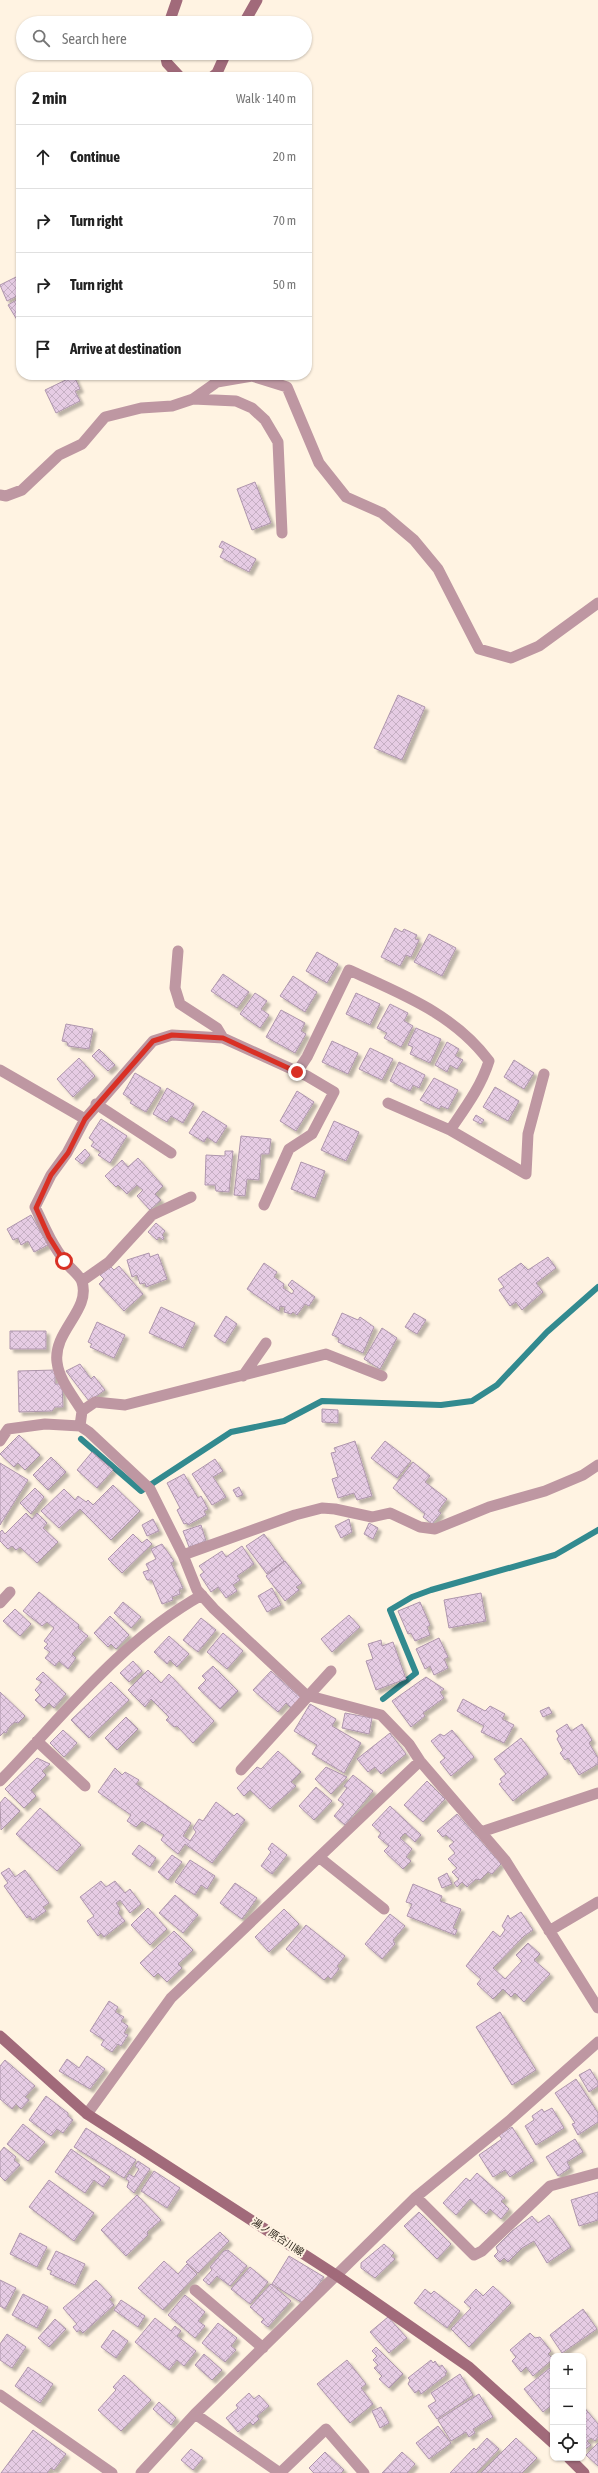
<!DOCTYPE html>
<meta charset="utf-8">
<style>
:root{--surface:#fff;--page:#f2f2f2;--text:#222;--muted:#767676;--line:#e0e0e0}
body{margin:0;font-family:"Asap Condensed","Noto Sans JP",sans-serif;background:var(--page);color:var(--text)}
.controls{position:absolute;right:12px;bottom:12px;display:grid;overflow:hidden;border-radius:8px;box-shadow:0 1px 3px #0004}
.controls button{width:36px;height:36px;display:grid;place-items:center;padding:0;border:0;border-bottom:1px solid var(--line);background:var(--surface);color:var(--text);font:20px sans-serif}
.stop{position:absolute;width:12px;height:12px;margin:-9px;border:3px solid #d93025;border-radius:50%;background:#fff}
.stop.end{background:#d93025;border-color:#fff;box-shadow:0 1px 4px #0008}
.list{margin:0;padding:0;list-style:none}
h2{display:flex;justify-content:space-between;align-items:center;height:52px;margin:0;padding:0 16px;font-size:17px}
h2 small{font-size:13px;font-weight:400;color:var(--muted)}
.list li{display:grid;grid-template-columns:26px 1fr auto;gap:12px;align-items:center;box-sizing:border-box;height:64px;padding:0 16px;border-top:1px solid var(--line)}
.list b{display:block;font-size:15px;white-space:nowrap}
.list em{font-size:13px;font-style:normal;color:var(--muted)}
.icon{flex:none;width:22px;height:22px;fill:none;stroke:currentColor;stroke-width:2;stroke-linecap:round;stroke-linejoin:round}
.map{position:relative;flex:none;width:598px;height:2473px;overflow:hidden}
.search{position:absolute;background:var(--surface);box-shadow:0 1px 3px #0004;left:16px;top:16px;width:296px;height:44px;display:flex;align-items:center;gap:10px;box-sizing:border-box;padding:0 14px;border-radius:22px;color:var(--muted);font-size:15px}
.panel{position:absolute;background:var(--surface);box-shadow:0 1px 3px #0004;left:16px;top:72px;width:296px;height:308px;border-radius:16px}
.map>svg:first-child{display:block}
.lines{fill:none;stroke-linecap:round;stroke-linejoin:round}
.stream{stroke:#328a8f;stroke-width:6}
.building{fill:url(#building-cross-hatch);stroke:#ae95ac;filter:url(#shadow)}
.minor{stroke:#be97a2;stroke-width:11}
.secondary{stroke:#a16a7a;stroke-width:11}
.route{stroke:#d93025;stroke-width:5}
.labels{text-anchor:middle;dominant-baseline:central;stroke-width:4;stroke-linejoin:round;paint-order:stroke}
.street-label{font-size:10px;fill:#231d12;stroke:#fff3e2}
</style>
<div class="map">
<svg width="598" height="2473" viewBox="0 0 598 2473">
<defs>
<pattern id="building-cross-hatch" width="8" height="8" patternUnits="userSpaceOnUse"><rect width="8" height="8" fill="#e6cce4"/><path d="M0 0l8 8M0 8l8-8" fill="none" stroke="#c5afc3"/></pattern>
<filter id="shadow"><feDropShadow dx="3.5" dy="3.5" stdDeviation="1" flood-color="#0004"/></filter>
</defs>
<rect width="100%" height="100%" fill="#fff3e2"/>
<g class="lines">
<path class="stream" d="M81,1439L141,1491L231,1432L284,1421L322,1401L441,1405L472,1401L497,1385L547,1332L598,1287
M383,1699L416,1673L390,1610L412,1597L431,1590L555,1555L598,1530"/>
</g>
<path class="building" d="M16,277L21,287V294L7,301L0,285Z
M20,298L21,322L19,323L8,305Z
M74,376L80,389L75,391L80,401L56,413L45,390Z
M255,482L271,523L252,530L237,489Z
M222,541L256,559L249,572L220,557L224,549L219,547Z
M398,695L425,707L402,760L374,748Z
M395,928L402,932L404,929L417,935L415,939L419,940L411,957L406,955L400,966L381,957Z
M429,934L456,948L442,976L414,962Z
M317,952L338,964L327,983L306,971Z
M223,974L249,992L237,1008L211,991Z
M293,976L317,992L305,1012L280,996Z
M255,993L267,1001L261,1009L269,1015L260,1028L240,1014Z
M356,993L380,1004L370,1025L346,1014Z
M390,1004L408,1013L404,1021L413,1026L401,1047L384,1038L387,1033L377,1028Z
M281,1010L305,1023L301,1031L306,1034L295,1053L266,1037Z
M66,1024L93,1029L89,1049L68,1046L67,1042L62,1041Z
M416,1028L441,1039L430,1063L410,1054L413,1047L408,1045Z
M332,1041L358,1053L348,1074L322,1062Z
M447,1042L459,1049L455,1056L463,1060L457,1069L450,1065L447,1072L435,1065Z
M370,1048L393,1059L382,1080L359,1069Z
M99,1049L115,1065L108,1071L92,1056Z
M79,1058L95,1076L73,1097L57,1079Z
M514,1060L534,1073L524,1089L504,1077Z
M399,1062L425,1075L419,1088L413,1085L410,1091L390,1081Z
M135,1073L161,1088L146,1112L130,1103L132,1100L123,1094Z
M434,1078L458,1090L448,1109L441,1106L439,1109L420,1100Z
M495,1087L519,1101L508,1121L483,1107Z
M167,1088L194,1104L183,1123L171,1116L167,1122L153,1114Z
M297,1091L314,1102L296,1131L280,1121Z
M203,1111L227,1126L216,1143L207,1137L204,1142L189,1133Z
M476,1115L484,1120L481,1124L473,1120Z
M101,1119L127,1136L110,1163L98,1155L101,1152L91,1146L94,1142L89,1138Z
M334,1121L359,1132L346,1161L321,1150Z
M241,1136L271,1139L269,1154H261L259,1180L247,1179L245,1196L234,1195Z
M85,1149L90,1155L82,1164L75,1159Z
M225,1151H233L229,1192L216,1191L215,1185H205L206,1155L225,1156Z
M138,1158L163,1186L155,1194L161,1200L150,1210L137,1196L143,1190L137,1185L127,1194L118,1185L116,1187L105,1176L122,1160L128,1167Z
M301,1162L325,1171L315,1198L291,1189Z
M31,1215L48,1245L34,1252L28,1241L21,1245L18,1238L13,1240L7,1229Z
M156,1223L165,1231L162,1235L164,1237L163,1240L159,1237L157,1240L148,1232Z
M149,1253L150,1257L158,1254L167,1279L146,1287L145,1283L140,1284L137,1275L132,1277L127,1260Z
M548,1257L556,1268L536,1283L543,1292L522,1310L516,1302L510,1306L499,1290L504,1287L498,1279L521,1263L528,1270Z
M264,1263L277,1272L274,1277L284,1284L283,1288L292,1294L294,1291L288,1285L292,1280L315,1297L309,1306L305,1304L297,1315L293,1312L291,1314L284,1312L285,1307L280,1306L279,1311L247,1289Z
M119,1266L143,1294L124,1311L99,1284L104,1279L100,1275L111,1267L114,1270Z
M161,1307L195,1323L183,1348L149,1333Z
M342,1313L358,1320L360,1317L374,1327L363,1353L338,1342L339,1338L332,1335Z
M414,1313L426,1320L417,1334L405,1327Z
M226,1316L237,1324L225,1343L214,1336Z
M97,1322L125,1335L114,1358L90,1347L92,1344L88,1342Z
M382,1328L397,1338L380,1369L364,1359Z
M10,1331H46V1349H10Z
M80,1364L91,1379L94,1376L105,1390L89,1401L66,1371Z
M55,1370V1384H62L63,1407H55L52,1411L19,1412L18,1371Z
M322,1409L338,1410V1423L322,1422Z
M19,1435L40,1455L25,1470L18,1463L14,1467L0,1454Z
M355,1441L372,1496L357,1500L354,1493L338,1498L332,1479L338,1477L331,1453L336,1452L334,1448Z
M385,1441L411,1461L397,1478L371,1458Z
M92,1452L113,1470L97,1488L77,1470Z
M51,1457L66,1472L48,1490L33,1475Z
M215,1459L223,1471L213,1477L226,1497L212,1505L192,1474Z
M413,1462L430,1476L425,1482L447,1499L438,1511L441,1513L432,1524L423,1517L425,1514L393,1488Z
M0,1463L28,1480L0,1525Z
M184,1474L198,1498L201,1496L208,1509L204,1511L206,1515L188,1525L187,1523L184,1524L177,1510L180,1508L167,1483Z
M113,1485L140,1511L111,1540L80,1509L59,1528L41,1511L64,1489L75,1500L78,1496L86,1502L88,1500L93,1505Z
M239,1487L243,1495L237,1497L233,1490Z
M35,1488L44,1497L31,1514L20,1503Z
M26,1513L32,1519L37,1513L47,1523L43,1528L58,1542L37,1563L20,1547L16,1550L12,1546L8,1549L0,1541V1532L2,1530L5,1534Z
M153,1519L159,1531L147,1536L142,1525Z
M349,1519L352,1532L341,1538L335,1526Z
M369,1523L378,1528L373,1539L364,1534Z
M201,1525L206,1541L189,1547L183,1531Z
M133,1534L142,1543L147,1539L152,1544L122,1573L108,1559Z
M264,1534L284,1561L267,1574L246,1546Z
M162,1544L174,1561L171,1563L183,1588L179,1590L180,1594L172,1597L173,1600L162,1604L152,1580H147L143,1572L149,1570L146,1564L156,1559L151,1549Z
M242,1546L254,1564L237,1576L240,1580L233,1585L237,1591L226,1598L218,1587L211,1592L200,1575L204,1572L199,1566L222,1551L226,1557Z
M285,1561L302,1583L296,1587L299,1590L285,1601L266,1576Z
M272,1588L281,1605L267,1612L258,1596Z
M39,1592L79,1625L78,1628L88,1636L72,1654L76,1658L68,1669L59,1661L55,1666L45,1658L50,1652L44,1648L48,1644L44,1641L54,1628L47,1622L42,1626L23,1611Z
M481,1593L486,1621L449,1628L444,1600Z
M123,1602L141,1617L131,1628L114,1613Z
M420,1602L430,1625L427,1627L430,1635L415,1641L411,1633L408,1634L398,1611Z
M15,1609L31,1624L20,1636L3,1621Z
M349,1615L360,1627L332,1652L321,1639Z
M110,1616L129,1635L116,1649L111,1644L108,1647L94,1633Z
M201,1618L216,1630L198,1652L183,1640Z
M223,1633L243,1651L227,1669L207,1652Z
M169,1636L189,1654L177,1667L170,1660L167,1664L154,1652Z
M439,1638L448,1657L444,1659L448,1668L434,1675L430,1666L425,1669L416,1649Z
M381,1640L382,1646L393,1642L406,1679L376,1690L366,1661L373,1659L368,1644Z
M133,1661L142,1671L129,1682L120,1673Z
M213,1666L238,1691L220,1709L198,1688L206,1680L202,1676Z
M148,1670L161,1683L169,1674L214,1721L193,1743L177,1726L174,1727L166,1720L169,1717L151,1699L145,1707L128,1690Z
M271,1671L301,1698L292,1709L286,1703L278,1712L253,1690Z
M43,1672L66,1694L54,1708L49,1703L44,1708L35,1700L40,1695L35,1690L42,1682L36,1679Z
M426,1677L444,1689L440,1692L444,1698L423,1713L425,1716L411,1727L392,1701Z
M111,1682L129,1700L89,1738L71,1720Z
M0,1692L25,1716L18,1723L15,1722L9,1727L6,1733L4,1732L0,1736Z
M463,1699L485,1711L490,1706L505,1714L502,1719L514,1725L504,1743L481,1732L484,1726L457,1711Z
M310,1704L336,1719L332,1726L361,1743L344,1773L312,1754L317,1745L294,1731Z
M549,1707L552,1713L543,1717L540,1711Z
M345,1713L372,1718L369,1734L342,1728Z
M126,1717L138,1729L117,1750L105,1738Z
M567,1724L571,1731L582,1724L592,1740L589,1743L598,1758V1764L579,1775L568,1758L565,1760L560,1753L563,1750L557,1739L559,1736L556,1731Z
M63,1730L77,1743L64,1757L50,1743Z
M452,1730L474,1757L451,1776L440,1762L445,1758L431,1741L440,1734L444,1736Z
M390,1733L406,1754L381,1774L375,1767L368,1772L357,1759Z
M521,1738L548,1774L513,1801L499,1784L502,1782L500,1779L506,1774L494,1759Z
M278,1751L301,1772L291,1782L296,1786L270,1809L250,1790L244,1796L237,1788L257,1767L261,1769Z
M37,1758L50,1764L42,1771L46,1775L31,1790L36,1796L24,1808L5,1789Z
M326,1767L347,1777L331,1794L315,1779Z
M115,1768L122,1775L125,1772L139,1780L136,1784L191,1823L183,1836L190,1841L196,1832L193,1828L199,1819L203,1821L216,1802L234,1816L237,1813L245,1820L212,1863L185,1844L178,1854L161,1840L164,1835L142,1821L136,1827L127,1821L131,1815L98,1792Z
M353,1775L373,1791L345,1825L334,1816L344,1804L338,1800L347,1788L344,1786Z
M427,1781L445,1799L423,1822L404,1805Z
M316,1787L332,1801L314,1820L299,1806Z
M5,1797L20,1811L1,1830L0,1803Z
M390,1806L421,1835L415,1842L405,1833L400,1838L412,1849L406,1857L411,1861L403,1869L384,1851L389,1846L378,1837L381,1833L372,1825Z
M40,1808L81,1845L57,1871L16,1834Z
M457,1814L501,1864L492,1874L488,1872L480,1880L476,1879L467,1887L462,1882L457,1887L454,1883L459,1879L452,1872L457,1868L448,1859L455,1853L449,1846L454,1842L446,1835L443,1837L437,1831Z
M272,1843L287,1855L272,1874L261,1866L271,1852L268,1849Z
M139,1845L156,1858L150,1867L132,1854Z
M172,1855L182,1862L168,1880L158,1872Z
M190,1860L215,1876L207,1889L201,1885L195,1895L175,1882Z
M9,1868L15,1877L25,1870L49,1903L43,1907L46,1911L33,1920L30,1916L27,1918L4,1886L8,1883L1,1873Z
M447,1873L452,1884L442,1888L438,1878Z
M101,1881L106,1887L115,1881L125,1893L130,1889L141,1904L130,1913L120,1900L116,1903L120,1909L118,1913L125,1921L104,1937L101,1933L98,1936L87,1921L94,1916L80,1897Z
M235,1883L257,1898L242,1919L220,1903Z
M413,1884L442,1896L440,1901L461,1909L453,1928L457,1930L455,1935L407,1916L412,1904L406,1902Z
M175,1895L198,1915L183,1933L159,1913Z
M148,1908L167,1929L150,1945L131,1925Z
M284,1909L299,1924L269,1952L255,1937Z
M521,1912L533,1930L524,1936L493,1968L505,1979L522,1961L516,1955L528,1943L540,1954L534,1960L550,1974L524,2002L515,1993L511,1997L503,1989L493,1999L477,1984L481,1979L466,1966L493,1931L500,1937L505,1930L502,1926L508,1915L510,1919Z
M390,1914L405,1926L393,1940L395,1944L382,1959L365,1944Z
M306,1925L345,1956L337,1966L339,1969L331,1979L328,1976L324,1980L286,1949Z
M174,1931L193,1950L178,1964L182,1968L167,1982L158,1973L154,1977L140,1963Z
M109,2001L118,2007L115,2012L124,2017L121,2021L128,2026L124,2033L128,2035L121,2046L118,2044L112,2052L101,2045L104,2040L90,2031Z
M500,2012L536,2070L512,2085L476,2027Z
M87,2056L105,2069L90,2089L59,2071L67,2059L79,2068Z
M5,2060L35,2086L25,2097L29,2100L21,2109L16,2104L12,2109L0,2099V2066Z
M590,2069L598,2082V2086L589,2092L579,2075Z
M576,2079L598,2113V2122L578,2135L572,2124L575,2123L555,2093Z
M46,2096L68,2113V2116L73,2120L63,2133L57,2129L51,2136L29,2120Z
M552,2108L564,2128L536,2145L525,2126L534,2120L532,2116L542,2109L544,2112Z
M23,2124L45,2142L28,2161L7,2144Z
M512,2127L534,2161L510,2177L505,2170L493,2177L479,2155L502,2139L499,2135Z
M86,2128L136,2160L124,2178L74,2147Z
M575,2139L583,2152L567,2162L570,2168L558,2176L546,2157Z
M4,2147L16,2157L14,2160L20,2165L5,2181L0,2176V2152Z
M71,2149L110,2177L103,2187L94,2180L85,2193L55,2172Z
M138,2161L150,2169L134,2193L127,2187L129,2181L126,2179L129,2174L134,2177L139,2169L135,2166Z
M154,2171L180,2188L167,2208L141,2191Z
M477,2173L505,2198L501,2201L509,2209L501,2219L490,2209L486,2214L470,2199L456,2215L443,2203L466,2178L470,2181Z
M49,2180L94,2213L74,2241L29,2207Z
M598,2192V2220L579,2226L571,2200Z
M137,2195L161,2220L147,2232L148,2235L126,2256L101,2230Z
M419,2212L451,2244L437,2259L404,2226Z
M549,2215L571,2247L547,2263L534,2241L522,2248L508,2262L504,2258L500,2262L494,2256L498,2252L496,2247L512,2231L532,2216L538,2223Z
M220,2232L229,2241L198,2273L186,2262Z
M20,2233L47,2247L37,2267L10,2254Z
M384,2244L394,2253L391,2256L395,2259L375,2278L361,2268V2263Z
M228,2250L247,2266L230,2286L217,2276L209,2285L203,2280L212,2270L210,2267L224,2251Z
M56,2251L85,2264L75,2285L50,2274L52,2271L47,2269Z
M289,2256L324,2277L304,2304L272,2284Z
M164,2261L178,2274L187,2264L197,2274L163,2310L138,2288Z
M250,2267L268,2282L250,2304L231,2289Z
M0,2280L16,2288L5,2309L0,2306Z
M96,2280L112,2297L109,2299L114,2305L83,2333L80,2330L77,2332L73,2327L77,2324L63,2308Z
M271,2284L291,2301L268,2327L261,2322L264,2319L250,2307Z
M493,2286L511,2303L469,2347L451,2329L471,2308L464,2302L476,2289L483,2296Z
M425,2289L431,2294L434,2291L460,2311L447,2328L414,2303Z
M23,2294L48,2307L37,2328L12,2315Z
M185,2295L205,2312L198,2321L205,2326L195,2338L168,2315Z
M121,2300L145,2316L138,2327L114,2310Z
M583,2309L597,2329L562,2353L550,2335Z
M388,2317L407,2338L389,2353L370,2332Z
M155,2318L171,2331L175,2326L181,2331L177,2336L196,2351L184,2366L177,2360L169,2370L135,2342Z
M55,2319L66,2329L49,2347L38,2338Z
M218,2323L237,2338L231,2346L236,2350L225,2362L202,2343Z
M113,2330L128,2341L116,2358L101,2347Z
M530,2333L535,2338L540,2337L551,2351L548,2354L553,2359L533,2376L526,2367L521,2372L512,2361L516,2357L510,2350Z
M7,2334L26,2347L12,2368L0,2360V2344Z
M376,2347L403,2374L389,2388L379,2379L382,2376L374,2368L378,2365L373,2360L377,2356L372,2351Z
M204,2354L222,2370L212,2380L195,2365Z
M347,2360L366,2384L361,2388L373,2404L350,2423L317,2384Z
M431,2360L433,2363L435,2361L439,2367L442,2365L447,2372L445,2373L446,2375L421,2394L419,2390L415,2393L408,2384L410,2380L408,2378Z
M28,2367L53,2384L40,2403L15,2386Z
M551,2367L553,2404L543,2412L524,2389Z
M460,2374L473,2395L437,2419L428,2406L436,2401L431,2393Z
M124,2375L151,2400L121,2431L98,2410L116,2390L113,2387Z
M249,2393L254,2399L259,2395L269,2406L257,2416L259,2419L253,2425L250,2422L238,2432L226,2418L238,2408L236,2405Z
M479,2394L493,2417L473,2429L475,2433L469,2437L466,2432L451,2441L438,2420Z
M159,2402L176,2418L171,2425L153,2409Z
M583,2406L598,2424V2437L595,2441L591,2438L587,2441L591,2445L584,2450Z
M381,2407L389,2423L380,2428L372,2411Z
M438,2426L451,2443L429,2459L416,2443Z
M33,2430L66,2454L54,2470L51,2468L47,2473H1Z
M487,2438L499,2449L476,2473H450L474,2448L476,2450Z
M516,2438L537,2458L522,2473H481Z
M598,2443V2466L586,2455Z
M191,2449L203,2458L193,2470L181,2460Z
M325,2452L344,2470L341,2473H314L309,2468Z
M402,2452L415,2464L407,2473H382Z"/>
<g class="lines">
<path class="minor" d="M193,399L236,401L252,408L265,420L278,442L282,533
M0,495L6,496L22,490L59,455L82,444L105,417L141,408L172,406L193,399L217,382L252,376L287,387L319,463L346,497L382,513L414,540L438,569L479,649L511,658L539,646L598,603
M178,951L175,988L180,1004L217,1028L223,1038
M0,1070L85,1119
M297,1072L307,1057L349,970C401,994 453,1013 489,1061C481,1087 465,1108 450,1130L526,1174L528,1134L544,1074
M388,1103L450,1130
M96,1104L171,1153
M82,1281L109,1262L152,1215L191,1197
M243,1376L266,1343
M82,1411L95,1402L125,1405L326,1354L382,1376
M80,1426L82,1411C73,1396 59,1380 57,1362C53,1331 91,1310 82,1282C80,1275 69,1268 65,1261C52,1245 44,1226 35,1207L51,1175L67,1153L85,1119L153,1041L172,1035L223,1038L307,1076L334,1092L312,1134L289,1149L264,1205
M0,1441L8,1429L45,1424L80,1426L89,1432L150,1489L183,1555L197,1590L214,1609L306,1695L381,1715L409,1744L420,1761L505,1860L598,2008
M183,1555L295,1515L322,1508L335,1509L372,1517L390,1513L420,1527L435,1529L489,1507L545,1491L583,1475L598,1465
M0,1603L10,1592
M37,1741L85,1786
M241,1770L331,1671
M0,1781C64,1715 120,1641 202,1595
M481,1832L598,1793
M320,1858L384,1909
M549,1931L598,1902
M87,2114L171,1998L420,1761
M416,2197L474,2255L482,2251L550,2186L598,2173
M195,2290L263,2348
M0,2395L112,2473
M195,2414L280,2473L326,2429L364,2473
M141,2473L195,2414L416,2197L509,2121L598,2042"/>
<path class="secondary" d="M169,23L177,0
M244,23L257,0
M165,53L167,63L180,77
M212,77L217,73L226,53
M0,2036L87,2114L336,2275L469,2367L553,2443
M569,2458L584,2473"/>
</g>
<g class="lines">
<path class="route" d="M64,1261L49,1237L36,1208L51,1175L68,1153L85,1119L153,1041L172,1035L223,1038L297,1072"/>
</g>
<g class="labels">
<g class="street-label">
<text transform="translate(278 2237) rotate(33)">湯ノ原合川線</text>
</g>
</g>
</svg>
<div class="controls">
<button>+</button>
<button>−</button>
<button><svg class="icon" aria-label="locate" viewBox="0 0 24 24"><circle cx="12" cy="12" r="6"/><path d="M12 2v4M12 18v4M2 12h4M18 12h4"/></svg></button>
</div>
<div class="stop" style="left:64px;top:1261px"></div>
<div class="stop end" style="left:297px;top:1072px"></div>
<div class="search"><svg class="icon" aria-label="search" viewBox="0 0 24 24"><circle cx="10" cy="10" r="6"/><path d="M15 15l6 6"/></svg>Search here</div>
<section class="panel">
<h2>2 min<small>Walk · 140 m</small></h2>
<ul class="list">
<li><svg class="icon" aria-label="ahead" viewBox="0 0 24 24"><path d="M12 20V5M6 11l6-6 6 6"/></svg><div><b>Continue</b></div><em>20 m</em></li>
<li><svg class="icon" aria-label="right" viewBox="0 0 24 24"><path d="M7 20v-9h11M14 6l5 5-5 5"/></svg><div><b>Turn right</b></div><em>70 m</em></li>
<li><svg class="icon" aria-label="right" viewBox="0 0 24 24"><path d="M7 20v-9h11M14 6l5 5-5 5"/></svg><div><b>Turn right</b></div><em>50 m</em></li>
<li><svg class="icon" aria-label="arrive" viewBox="0 0 24 24"><path d="M6 21V4h12l-3 4 3 4H6"/></svg><div><b>Arrive at destination</b></div></li>
</ul>
</section>
</div>
